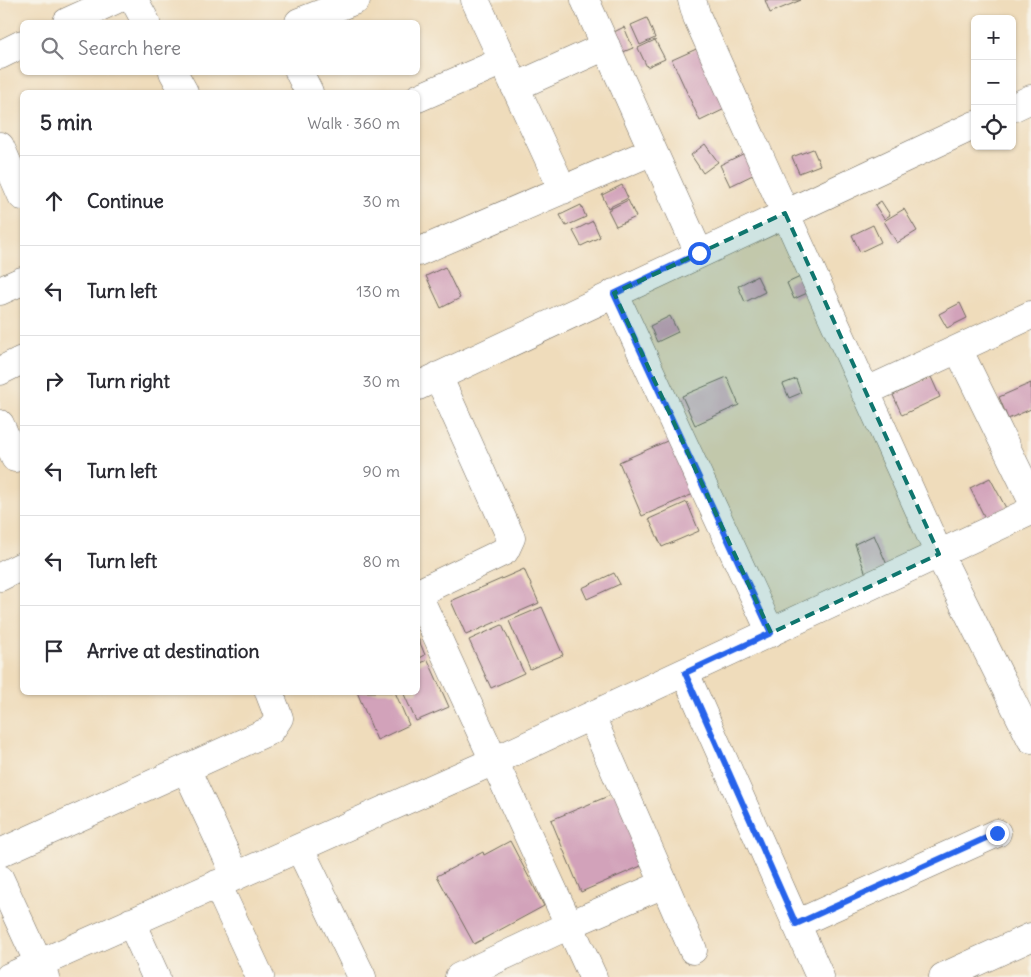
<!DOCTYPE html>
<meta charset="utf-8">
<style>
:root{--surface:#fff;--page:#f2f2f3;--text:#2b2b33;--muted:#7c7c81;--line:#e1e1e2}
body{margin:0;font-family:Delius,sans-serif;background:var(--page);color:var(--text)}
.controls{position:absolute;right:15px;top:15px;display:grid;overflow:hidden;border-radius:8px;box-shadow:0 1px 4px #0004}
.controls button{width:45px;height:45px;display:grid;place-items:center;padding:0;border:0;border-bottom:1px solid var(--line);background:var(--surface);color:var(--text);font:25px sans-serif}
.stop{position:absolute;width:15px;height:15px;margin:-11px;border:4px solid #2563eb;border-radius:50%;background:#fff}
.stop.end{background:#2563eb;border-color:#fff;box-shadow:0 1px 5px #0008}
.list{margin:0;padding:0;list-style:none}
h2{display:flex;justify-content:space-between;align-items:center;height:65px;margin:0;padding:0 20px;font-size:21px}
h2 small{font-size:16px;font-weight:400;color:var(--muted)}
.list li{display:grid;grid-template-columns:32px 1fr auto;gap:15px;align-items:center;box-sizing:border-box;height:90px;padding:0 20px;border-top:1px solid var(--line)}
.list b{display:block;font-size:19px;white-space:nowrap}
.list em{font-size:16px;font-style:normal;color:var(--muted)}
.icon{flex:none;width:28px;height:28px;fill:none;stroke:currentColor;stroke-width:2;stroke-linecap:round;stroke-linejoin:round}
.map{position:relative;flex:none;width:1031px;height:977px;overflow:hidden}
.search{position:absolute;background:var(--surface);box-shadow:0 1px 4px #0004;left:20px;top:20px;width:400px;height:55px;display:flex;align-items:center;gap:12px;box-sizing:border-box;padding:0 18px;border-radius:8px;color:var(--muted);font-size:19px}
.panel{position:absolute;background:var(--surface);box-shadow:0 1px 4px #0004;left:20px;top:90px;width:400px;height:605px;border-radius:8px}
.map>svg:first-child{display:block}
.building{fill:#d2a2ba}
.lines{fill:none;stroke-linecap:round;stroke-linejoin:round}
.minor-casing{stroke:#70695d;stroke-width:29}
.minor{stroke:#fff;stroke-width:28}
.route{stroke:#2563eb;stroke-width:6}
.marked{fill:#0f766e;fill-opacity:0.2;stroke:#0f766e;stroke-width:4;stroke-dasharray:10 6;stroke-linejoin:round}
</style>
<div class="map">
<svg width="1031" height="977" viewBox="0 0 1031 977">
<rect width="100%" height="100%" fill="#f7f3e8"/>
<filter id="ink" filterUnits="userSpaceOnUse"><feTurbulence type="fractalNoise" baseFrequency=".02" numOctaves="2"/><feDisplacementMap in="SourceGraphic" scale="10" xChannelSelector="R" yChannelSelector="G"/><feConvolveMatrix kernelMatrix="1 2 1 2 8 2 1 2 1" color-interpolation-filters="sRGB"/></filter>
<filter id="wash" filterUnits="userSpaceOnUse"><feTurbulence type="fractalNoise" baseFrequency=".0096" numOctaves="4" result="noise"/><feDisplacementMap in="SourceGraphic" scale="20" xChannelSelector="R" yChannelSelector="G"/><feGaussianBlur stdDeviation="1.12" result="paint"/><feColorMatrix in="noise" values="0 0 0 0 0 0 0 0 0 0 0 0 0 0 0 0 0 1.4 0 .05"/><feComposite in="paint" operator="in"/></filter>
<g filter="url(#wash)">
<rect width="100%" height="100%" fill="#efdcbb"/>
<g id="blocks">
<path class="building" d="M765,0H801L770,13Z
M647,18L655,38L640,45L631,25Z
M624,27L633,48L623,52L614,32Z
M655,40L665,59L647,67L638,48Z
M703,46L731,106L700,121L672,60Z
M705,144L718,162L703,173L691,155Z
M813,149L820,165L799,173L792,157Z
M751,150L761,171L730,186L720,165Z
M622,185L628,198L608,208L602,195Z
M628,200L636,217L616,226L608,210Z
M881,201L890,215L884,219L875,205Z
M581,205L586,217L566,226L560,215Z
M904,209L917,231L897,243L884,221Z
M593,221L600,237L581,246L573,231Z
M873,225L881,242L860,252L852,235Z
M445,267L460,298L441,308L426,276Z
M807,274L814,290L794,299L787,283Z
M757,276L765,292L745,302L738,286Z
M960,303L967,318L947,328L939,314Z
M670,316L678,332L657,342L650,326Z
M727,377L739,405L695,425L682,396Z
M931,377L940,397L902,415L893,395Z
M796,379L801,393L789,398L783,384Z
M1031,383V409L1008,419L999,397Z
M674,438L698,492L642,516L619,462Z
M990,478L1006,508L985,518L970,488Z
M687,502L699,531L662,547L649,519Z
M874,535L888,567L867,577L855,544Z
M524,569L539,603L466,635L451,601Z
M614,573L620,584L587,599L582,588Z
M542,607L563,655L530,669L509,621Z
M502,625L524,673L491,688L469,640Z
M418,638L425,655L418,659Z
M428,660L449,707L416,721L403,692H418V664Z
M357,692H395L409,725L377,740Z
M618,792L648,863L581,892L551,820Z
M510,841L544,906L474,944L437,876L483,852L484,855Z"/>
</g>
</g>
<g filter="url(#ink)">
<use href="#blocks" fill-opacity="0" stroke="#70695d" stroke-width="1"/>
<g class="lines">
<defs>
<path id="minor" d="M134,0L146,22
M475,0L563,190
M585,0L699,253
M692,0L697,17L939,554L1031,739
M67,22L115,0
M299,22L356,0
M0,55L22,44
M173,72L184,92
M299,72L309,92
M515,87L606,46
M418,98L503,61
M1012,108L1031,99
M0,146L22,196
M418,252L653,151
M0,291L22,281
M614,293L771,633
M958,349L1031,498
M0,371L22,360
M418,386L975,125
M865,392L1031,315
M0,424L15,458
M0,577L22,566
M418,593L505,551L511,538L438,376
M418,595L593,977
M685,673L820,977
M591,716L693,950
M186,769L236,876
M300,849L362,977
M0,853L271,730L279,718L269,692
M0,879L45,977
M217,884L260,977
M131,922L156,977
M796,924L997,833
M9,977L494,761L1031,511
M459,977L569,925L664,884
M943,977L1031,937"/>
</defs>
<use href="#minor" class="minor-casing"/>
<use href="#minor" class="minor"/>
</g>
</g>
<g class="lines" filter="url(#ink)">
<path class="route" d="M699,253L614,294L771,633L685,673L796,924L997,833"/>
</g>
<path class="marked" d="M785,213L939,554L771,633L614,293Z"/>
</svg>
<div class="controls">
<button>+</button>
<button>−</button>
<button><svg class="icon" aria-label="locate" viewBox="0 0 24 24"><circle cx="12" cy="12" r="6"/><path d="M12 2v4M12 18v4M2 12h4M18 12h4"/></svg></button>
</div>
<div class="stop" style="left:699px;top:253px"></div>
<div class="stop end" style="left:997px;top:833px"></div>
<div class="search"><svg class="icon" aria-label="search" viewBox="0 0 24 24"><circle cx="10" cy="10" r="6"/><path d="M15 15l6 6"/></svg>Search here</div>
<section class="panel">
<h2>5 min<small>Walk · 360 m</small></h2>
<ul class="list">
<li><svg class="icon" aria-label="ahead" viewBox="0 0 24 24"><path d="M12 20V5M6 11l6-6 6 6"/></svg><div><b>Continue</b></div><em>30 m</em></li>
<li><svg class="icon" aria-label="left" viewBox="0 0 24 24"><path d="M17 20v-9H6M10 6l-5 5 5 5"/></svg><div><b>Turn left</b></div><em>130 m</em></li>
<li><svg class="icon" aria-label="right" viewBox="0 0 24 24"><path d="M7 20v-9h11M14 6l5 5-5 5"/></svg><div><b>Turn right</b></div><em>30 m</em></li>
<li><svg class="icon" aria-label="left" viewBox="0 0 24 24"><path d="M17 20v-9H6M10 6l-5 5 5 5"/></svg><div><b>Turn left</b></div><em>90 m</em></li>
<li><svg class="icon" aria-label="left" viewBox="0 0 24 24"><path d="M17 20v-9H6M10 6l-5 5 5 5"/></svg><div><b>Turn left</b></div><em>80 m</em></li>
<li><svg class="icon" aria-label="arrive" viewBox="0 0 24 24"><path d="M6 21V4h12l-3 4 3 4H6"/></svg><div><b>Arrive at destination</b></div></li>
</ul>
</section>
</div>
